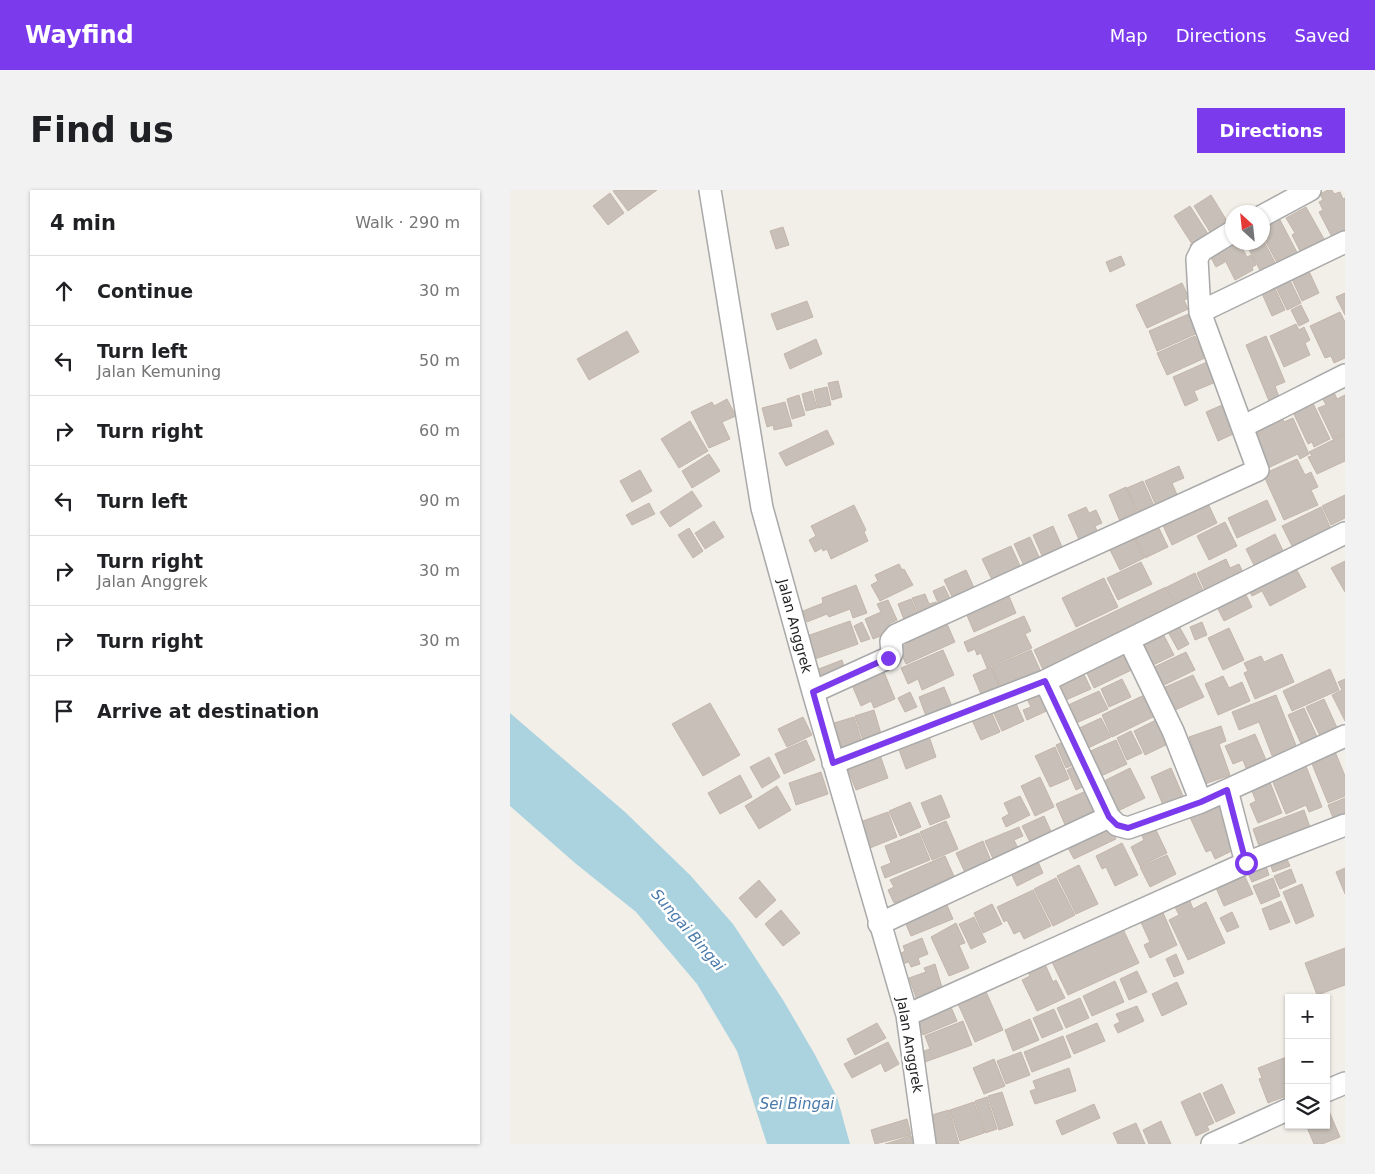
<!DOCTYPE html>
<meta charset="utf-8">
<style>
:root{--surface:#fff;--page:#f2f2f2;--text:#202124;--muted:#757577;--line:#e0e0e0;--accent:#7c3aed}
body{margin:0;font-family:"DejaVu Sans",sans-serif;background:var(--page);color:var(--text)}
.controls{position:absolute;right:15px;bottom:15px;display:grid;overflow:hidden;border-radius:0px;box-shadow:0 1px 4px #0004}
.controls button{width:45px;height:45px;display:grid;place-items:center;padding:0;border:0;border-bottom:1px solid var(--line);background:var(--surface);color:var(--text);font:25px sans-serif}
.compass{position:absolute;left:715px;top:15px;width:45px;height:45px;border-radius:50%;background:var(--surface);box-shadow:0 1px 4px #0004;rotate:333deg}
.stop{position:absolute;width:15px;height:15px;margin:-11px;border:4px solid #7c3aed;border-radius:50%;background:#fff}
.stop.end{background:#7c3aed;border-color:#fff;box-shadow:0 1px 5px #0008}
.list{margin:0;padding:0;list-style:none}
h2{display:flex;justify-content:space-between;align-items:center;height:65px;margin:0;padding:0 20px;font-size:21px}
h2 small{font-size:16px;font-weight:400;color:var(--muted)}
.list li{display:grid;grid-template-columns:32px 1fr auto;gap:15px;align-items:center;box-sizing:border-box;height:70px;padding:0 20px;border-top:1px solid var(--line)}
.list b{display:block;font-size:19px;white-space:nowrap}
.list p{margin:0;font-size:16px;white-space:nowrap;color:var(--muted)}
.list em{font-size:16px;font-style:normal;color:var(--muted)}
.icon{flex:none;width:28px;height:28px;fill:none;stroke:currentColor;stroke-width:2;stroke-linecap:round;stroke-linejoin:round}
.map{position:relative;flex:none;width:835px;height:954px;overflow:hidden;border-radius:0px}
header{display:flex;align-items:center;gap:30px;box-sizing:border-box;height:70px;padding:0 25px;background:var(--accent);color:#fff}
header strong{font-size:24px}
nav{display:flex;gap:28px;margin-inline-start:auto;font-size:18px}
.intro{display:flex;align-items:center;justify-content:space-between;box-sizing:border-box;height:120px;padding:0 30px}
h1{margin:0;font-size:35px}
.button{padding:12px 22px;border-radius:0px;background:var(--accent);color:#fff;font-size:18px;font-weight:700}
main{display:flex;gap:30px;padding:0 30px}
aside{flex:1;background:var(--surface);border-radius:0px;box-shadow:0 1px 4px #0004}
.map>svg:first-child{display:block}
.water{fill:#aad3df}
.building{fill:#c7bfb8;stroke:#c4b6ab}
.lines{fill:none;stroke-linecap:round;stroke-linejoin:round}
.minor-casing{stroke:#a9a9a9;stroke-width:24}
.minor{stroke:#fff;stroke-width:21}
.route{stroke:#7c3aed;stroke-width:6}
.labels{text-anchor:middle;dominant-baseline:central;stroke-width:5;stroke-linejoin:round;paint-order:stroke}
.street-label{font-size:14px;fill:#222;stroke:#fff}
.water-label{font-size:15px;font-style:italic;fill:#4a7aab;stroke:#fff}
</style>
<header>
<strong>Wayfind</strong>
<nav><a>Map</a><a>Directions</a><a>Saved</a></nav>
</header>
<div class="intro"><h1>Find us</h1><a class="button">Directions</a></div>
<main>
<aside>
<h2>4 min<small>Walk · 290 m</small></h2>
<ul class="list">
<li><svg class="icon" aria-label="ahead" viewBox="0 0 24 24"><path d="M12 20V5M6 11l6-6 6 6"/></svg><div><b>Continue</b></div><em>30 m</em></li>
<li><svg class="icon" aria-label="left" viewBox="0 0 24 24"><path d="M17 20v-9H6M10 6l-5 5 5 5"/></svg><div><b>Turn left</b><p>Jalan Kemuning</p></div><em>50 m</em></li>
<li><svg class="icon" aria-label="right" viewBox="0 0 24 24"><path d="M7 20v-9h11M14 6l5 5-5 5"/></svg><div><b>Turn right</b></div><em>60 m</em></li>
<li><svg class="icon" aria-label="left" viewBox="0 0 24 24"><path d="M17 20v-9H6M10 6l-5 5 5 5"/></svg><div><b>Turn left</b></div><em>90 m</em></li>
<li><svg class="icon" aria-label="right" viewBox="0 0 24 24"><path d="M7 20v-9h11M14 6l5 5-5 5"/></svg><div><b>Turn right</b><p>Jalan Anggrek</p></div><em>30 m</em></li>
<li><svg class="icon" aria-label="right" viewBox="0 0 24 24"><path d="M7 20v-9h11M14 6l5 5-5 5"/></svg><div><b>Turn right</b></div><em>30 m</em></li>
<li><svg class="icon" aria-label="arrive" viewBox="0 0 24 24"><path d="M6 21V4h12l-3 4 3 4H6"/></svg><div><b>Arrive at destination</b></div></li>
</ul>
</aside>
<div class="map">
<svg width="835" height="954" viewBox="0 0 835 954">
<rect width="100%" height="100%" fill="#f2efe9"/>
<path class="water" d="M0,523L115,622L180,685L223,734L273,810L304,863L327,907L340,954H257L227,861L187,794L126,722L65,673L0,616Z"/>
<path class="building" d="M105,0H147L118,21L103,1Z
M818,0H822L824,4L830,2L833,9L835,8V43L823,49L809,22L813,20L809,12L813,10L810,4Z
M100,3L114,23L98,35L83,16Z
M701,5L717,31L700,42L684,16Z
M680,16L700,47L685,63L680,55L682,54L664,26Z
M796,17L818,56L794,69L782,45L785,43L776,28Z
M769,28L790,68L770,78L752,45V36Z
M273,37L279,55L266,59L260,41Z
M752,48L769,80L754,88L735,52H752Z
M722,52H729L737,67L741,65L746,75L742,77L743,80L725,90L709,58Z
M708,59L715,72L706,77L699,64Z
M611,66L615,75L600,82L596,72Z
M798,79L809,103L792,111L781,87Z
M777,84L791,113L777,120L763,91Z
M762,92L775,120L762,126L749,97Z
M672,93L679,108L674,110L678,119L637,138L626,115Z
M835,103V125L826,107Z
M297,111L303,127L267,140L261,124Z
M791,115L799,131L789,136L781,120Z
M830,122L835,132V168L824,173L821,166L815,168L800,136Z
M681,123L690,142L647,161L639,141Z
M786,134L789,140L794,137L800,150L795,153L800,165L774,177L760,146Z
M117,141L129,162L79,190L67,169Z
M685,146L695,168L657,185L647,163Z
M756,146L775,192L765,196L769,207L759,211L736,155Z
M306,149L312,164L280,179L274,164Z
M697,172L706,192L684,201L688,210L675,216L663,187Z
M328,191L332,207L322,210L318,193Z
M317,197L321,215L308,218L304,200Z
M822,198L827,209L835,205V243L823,249L808,218L816,215L810,204Z
M302,201L307,218L296,221L292,204Z
M289,205L295,225L282,229L277,209Z
M217,209L226,226L212,232L220,249L199,258L181,222L202,212L204,216Z
M802,211L820,249L804,257L802,252L798,254L782,220Z
M275,212L282,236L264,240L263,235L257,237L252,218Z
M719,212L730,241L708,251L696,222Z
M770,223L774,232L783,228L799,264L790,269L788,264L758,278L740,237Z
M180,231L198,261L169,278L151,249Z
M317,240L324,254L276,276L269,263Z
M835,244V271L807,284L798,267L802,266L799,262Z
M199,264L210,281L182,298L172,281Z
M787,269L795,285L801,282L808,297L801,300L808,315L774,330L753,284Z
M669,276L674,288L662,293L668,307L648,320L635,291Z
M130,280L142,301L122,312L110,291Z
M633,291L646,320L630,327L617,298Z
M616,297L629,328L612,336L599,305Z
M182,301L192,316L160,337L150,322Z
M835,305V328L821,335L812,316Z
M696,309L707,333L662,355L651,331Z
M757,310L766,330L727,348L718,328Z
M139,313L145,324L122,335L116,325Z
M344,315L356,340L354,342L358,351L321,369L317,359L313,361L312,358L305,362L299,350L306,346L301,336Z
M576,317L579,323L586,320L592,333L585,336L589,346L571,354L558,325Z
M811,317L821,339L783,358L772,336Z
M645,330L658,357L635,368L625,348L629,346L626,339Z
M204,331L214,347L195,359L185,343Z
M715,332L727,356L699,370L687,346Z
M543,336L553,359L533,368L523,345Z
M179,338L193,361L183,368L168,345Z
M765,344L776,367L747,381L736,359Z
M623,346L634,368L610,380L597,354Z
M520,347L530,369L514,376L504,354Z
M501,356L512,380L484,394L472,369Z
M716,369L720,378L729,374L735,387L697,405L687,383Z
M835,371V402L821,378Z
M631,372L642,394L608,410L597,388Z
M783,373L796,397L760,416L752,401L742,406L738,398Z
M389,374L392,380L394,379L403,395L370,411L361,395L368,391L365,385Z
M456,380L466,402L445,413L434,390Z
M685,383L696,407L668,420L657,397Z
M594,388L608,417L566,437L552,408Z
M346,395L357,423L343,428L340,419L319,427L317,424L297,432L293,421L313,413L312,408Z
M434,396L443,415L431,420L423,401Z
M656,397L668,423L536,486L524,460Z
M732,397L742,417L714,431L704,411Z
M496,399L506,423L464,442L456,423Z
M415,404L419,414L426,412L430,422L411,429L402,408Z
M401,409L410,430L396,435L388,414Z
M378,410L387,430L379,434L382,441L363,449L355,429L371,422L367,414Z
M514,426L521,441L515,444L522,458L477,478L471,463L467,465L465,459L458,462L454,452Z
M434,427L445,452L396,474L389,458L399,453L396,445Z
M340,431L348,454L305,469L297,446Z
M352,432L360,449L351,452L344,436Z
M692,432L697,445L685,450L680,437Z
M669,436L679,454L668,460L658,442Z
M650,438L664,465L639,477L628,455Z
M719,438L734,470L713,480L698,448Z
M619,453L630,476L584,498L573,475Z
M433,460L444,485L412,500L408,489L398,494L391,478Z
M521,460L531,482L491,499L482,477Z
M676,462L685,480L648,498L640,479Z
M772,464L784,492L745,509L734,483L738,481L734,473L751,466L754,472Z
M332,470L336,483L311,493L306,480Z
M481,477L491,501L473,509L463,485Z
M571,478L581,499L549,513L540,493Z
M820,479L829,500L782,521L773,501Z
M374,482L385,509L364,518L361,511L351,516L342,495Z
M683,485L694,507L663,521L653,498Z
M713,486L719,498L732,492L740,511L708,525L695,494Z
M612,489L621,507L599,517L591,499Z
M835,489V531L822,505L832,500L828,492Z
M434,497L443,519L417,529L409,507Z
M533,497L543,518L517,530L513,520L521,517L515,505Z
M589,501L598,519L564,534L556,516Z
M400,502L407,517L395,522L388,508Z
M766,505L787,558L763,568L749,532L729,540L722,522Z
M632,506L635,511L642,508L647,519L640,523L643,527L602,547L592,525Z
M504,509L514,531L492,541L482,519Z
M814,509L829,542L812,550L796,517Z
M200,513L230,565L193,586L162,534Z
M794,518L809,551L793,558L778,525Z
M480,519L490,542L471,550L461,528Z
M364,520L372,547L354,553L345,526Z
M293,527L302,545L277,557L268,539Z
M344,527L353,555L333,561L324,533Z
M591,528L601,547L574,560L565,540Z
M650,528L662,552L635,565L624,541Z
M711,536L716,551L709,554L720,585L695,594L679,547Z
M621,541L632,563L617,570L607,548Z
M745,544L756,570L736,578L733,570L723,574L715,556Z
M419,546L426,567L396,579L388,557Z
M560,549L571,572L556,578L546,555Z
M296,550L305,570L274,584L265,564Z
M606,550L617,574L589,587L578,562Z
M545,557L559,589L540,597L525,566Z
M824,559L835,586V606L818,613L800,569Z
M369,562L378,588L346,600L336,574Z
M259,567L270,587L252,598L240,577Z
M794,571L812,617L799,622L796,615L776,624L760,585Z
M571,573L581,593L566,600L557,580Z
M620,578L635,608L608,621L594,591Z
M661,578L673,606L653,615L641,587Z
M311,582L318,604L286,615L279,593Z
M230,585L242,607L210,624L198,603Z
M530,587L544,617L525,626L511,596Z
M758,587L772,623L748,633L740,614L746,611L739,594Z
M267,596L281,620L249,639L235,616Z
M583,598L587,628L556,637L546,614Z
M431,605L440,627L420,635L411,613Z
M510,606L520,625L496,637L492,628L499,624L494,613Z
M835,608V629L825,633L818,615Z
M704,610L708,618L714,615L720,628L713,631L726,659L705,669L701,660L696,662L678,623Z
M400,612L411,637L390,646L379,621Z
M794,620L801,640L750,659L743,639Z
M378,622L387,647L360,658L350,632Z
M534,626L544,648L523,658L512,636Z
M436,631L448,659L422,670L410,642Z
M597,631L606,649L564,669L558,658L567,654L564,646Z
M509,637L513,646L504,650L510,662L485,673L475,651Z
M645,638L657,663L630,676L621,657L634,650L631,644Z
M409,643L420,670L375,688L371,677L381,673L375,656Z
M473,651L483,676L457,687L446,663Z
M612,653L628,685L605,696L596,677L592,679L586,666Z
M774,662L780,676L763,682L758,668Z
M657,665L666,684L640,697L630,677Z
M435,666L447,693L392,716L390,711L384,713L378,700L384,697L380,690Z
M526,667L533,683L507,696L499,679Z
M754,670L759,685L742,692L735,677Z
M569,675L588,714L566,724L547,686Z
M731,678L743,704L714,716L703,691Z
M835,678V704L826,682Z
M781,679L786,692L770,699L764,686Z
M546,688L565,725L543,736L524,699Z
M763,688L770,706L751,714L743,696Z
M249,690L266,710L246,728L229,708Z
M792,694L804,726L786,734L773,702Z
M523,700L541,736L514,749L510,741L504,744L497,730L494,732L487,717Z
M434,708L443,729L401,746L392,725Z
M680,711L683,719L696,712L715,753L678,770L659,730L669,725L665,717Z
M771,711L780,732L760,740L752,719Z
M482,714L492,734L473,743L464,723Z
M651,718L667,755L640,768L634,755L640,752L629,728Z
M271,720L290,743L273,756L255,734Z
M722,722L729,737L717,742L710,728Z
M464,727L476,752L461,759L449,734Z
M446,733L455,753L449,755L459,778L439,786L421,747Z
M613,739L629,773L558,805L542,772Z
M412,748L418,764L408,768L410,774L401,777L399,772L392,774L388,765L395,761L393,756Z
M835,758V795L807,805L795,773Z
M666,764L674,783L664,787L656,769Z
M534,772L543,792L546,790L555,808L527,821L512,790L520,786L517,780Z
M425,774L434,804L408,813L399,788L416,782L414,778Z
M627,781L637,802L619,810L610,789Z
M605,791L614,812L582,826L573,806Z
M667,792L677,814L652,826L642,804Z
M473,795L493,840L465,852L445,807Z
M570,808L579,828L556,838L547,818Z
M438,810L447,831L413,845L404,824Z
M627,816L634,831L608,843L604,835L610,832L606,824Z
M544,819L553,839L532,848L523,828Z
M520,829L529,850L503,861L495,840Z
M453,831L462,855L415,872L411,862L420,859L415,846Z
M367,833L376,848L345,865L337,849Z
M587,833L595,851L564,864L556,846Z
M553,846L561,867L522,882L514,862Z
M378,852L389,874L375,882L371,873L342,888L334,874Z
M511,862L520,885L496,894L487,871Z
M779,866V905L758,913L749,889L752,888L748,878Z
M484,869L495,896L474,904L463,878Z
M559,878L566,901L525,914L520,901L526,899L523,891Z
M712,894L725,923L706,932L693,903Z
M492,902L503,935L489,940L478,906Z
M690,903L704,933L697,936L699,940L686,946L671,912Z
M477,907L487,939L475,943L465,911Z
M464,912L474,943L450,951L440,920Z
M584,914L590,928L552,945L546,931Z
M816,914L830,947L812,954H804L796,935H816Z
M439,920L449,954H426L418,926Z
M397,929L401,945L365,954L361,940Z
M651,931L661,954H639L633,940Z
M626,933L635,954H608L603,943Z
M401,946L403,954H375Z"/>
<g class="lines">
<defs>
<path id="minor" d="M200,0L252,318L303,502L397,825L415,954
M752,26L800,0
M690,122L835,52
M734,236L835,185
M619,450L663,541L691,612
M535,491L599,627L607,635L618,638L691,612L835,546
M303,502L380,467L382,463L381,451L386,445L748,280L690,122L687,69L691,61L722,42
M323,573L535,491L835,343
M717,600L736,673
M369,734L599,627
M397,825L736,673L835,635
M816,901L835,893
M702,954L779,919"/>
</defs>
<use href="#minor" class="minor-casing"/>
<use href="#minor" class="minor"/>
</g>
<g class="lines">
<path class="route" d="M378,468L303,502L323,573L535,491L599,627L607,635L618,638L691,612L717,600L736,673"/>
</g>
<g class="labels">
<g class="street-label">
<text transform="translate(285 436) rotate(75)">Jalan Anggrek</text>
<text transform="translate(400 855) rotate(80)">Jalan Anggrek</text>
</g>
<g class="water-label">
<text transform="translate(178 740) rotate(49)">Sungai Bingai</text>
<text x="287" y="914">Sei Bingai</text>
</g>
</g>
</svg>
<div class="controls">
<button>+</button>
<button>−</button>
<button><svg class="icon" aria-label="layers" viewBox="0 0 24 24"><path d="M12 4l9 5-9 5-9-5zM3 14l9 5 9-5"/></svg></button>
</div>
<svg class="compass" viewBox="-18 -18 36 36"><path d="M0-13l5 13h-10z" fill="#e53935"/><path d="M0 13l5-13h-10z" fill="#757577"/></svg>
<div class="stop" style="left:736px;top:673px"></div>
<div class="stop end" style="left:378px;top:468px"></div>
</div>
</main>
